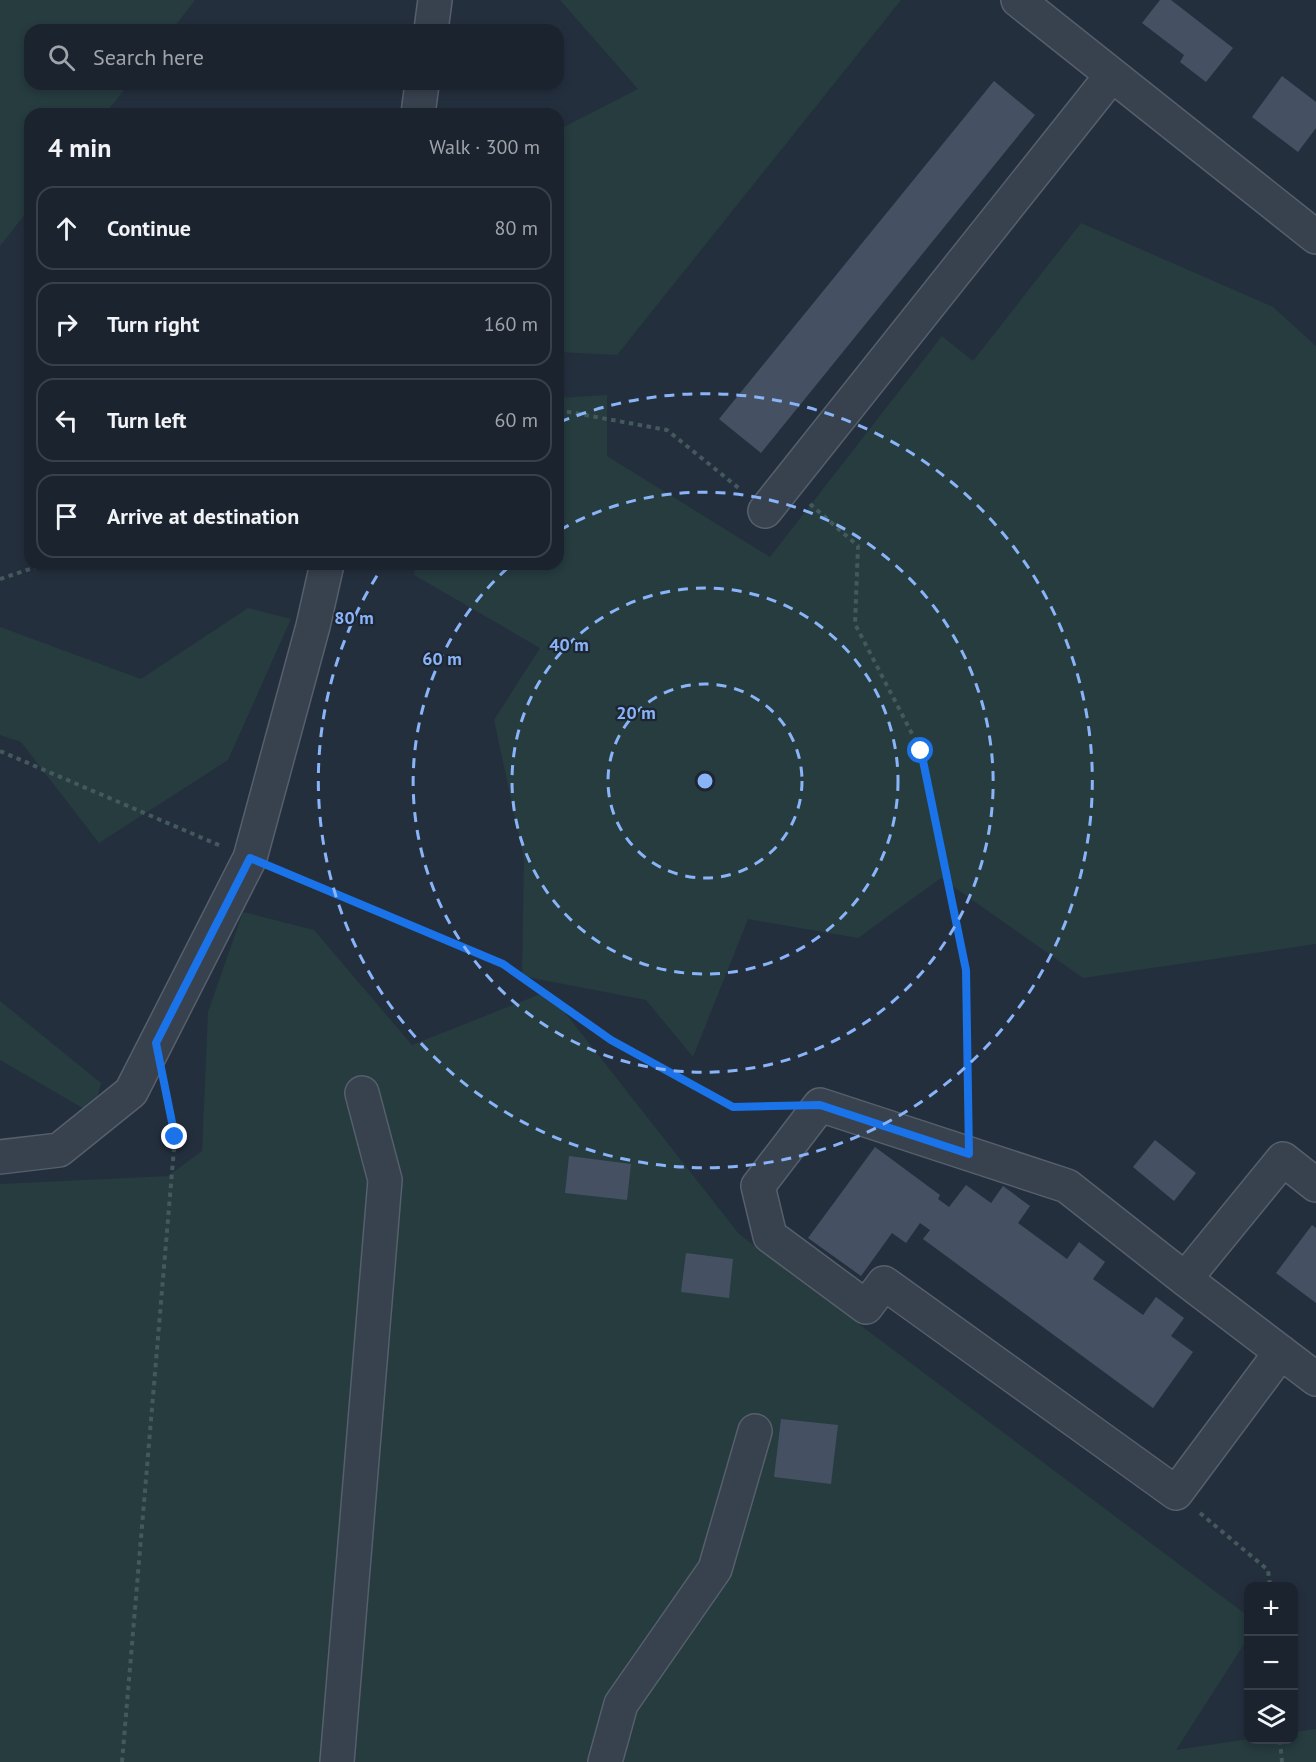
<!DOCTYPE html>
<meta charset="utf-8">
<style>
:root{--surface:#1b232e;--page:#242b36;--text:#f1f3f6;--muted:#a0a4aa;--line:#39404a}
body{margin:0;font-family:"PT Sans",sans-serif;background:var(--page);color:var(--text)}
.controls{position:absolute;right:18px;bottom:18px;display:grid;overflow:hidden;border-radius:12px;box-shadow:0 3px 9px #0003}
.controls button{width:54px;height:54px;display:grid;place-items:center;padding:0;border:0;border-bottom:2px solid var(--line);background:var(--surface);color:var(--text);font:30px sans-serif}
.stop{position:absolute;width:18px;height:18px;margin:-14px;border:4px solid #1a73e8;border-radius:50%;background:#fff}
.stop.end{background:#1a73e8;border-color:#fff;box-shadow:0 2px 6px #0008}
.list{margin:0;padding:0;list-style:none}
h2{display:flex;justify-content:space-between;align-items:center;height:78px;margin:0;padding:0 24px;font-size:26px}
h2 small{font-size:20px;font-weight:400;color:var(--muted)}
.list li{display:grid;grid-template-columns:39px 1fr auto;gap:18px;align-items:center;box-sizing:border-box;height:84px;margin:0 12px 12px;padding:0 12px;border:2px solid var(--line);border-radius:18px}
.list b{display:block;font-size:22px;white-space:nowrap}
.list em{font-size:20px;font-style:normal;color:var(--muted)}
.icon{flex:none;width:33px;height:33px;fill:none;stroke:currentColor;stroke-width:2;stroke-linecap:round;stroke-linejoin:round}
.map{position:relative;flex:none;width:1316px;height:1762px;overflow:hidden}
.search{position:absolute;background:var(--surface);box-shadow:0 3px 9px #0003;left:24px;top:24px;width:540px;height:66px;display:flex;align-items:center;gap:15px;box-sizing:border-box;padding:0 21px;border-radius:18px;color:var(--muted);font-size:22px}
.panel{position:absolute;background:var(--surface);box-shadow:0 3px 9px #0003;left:24px;top:108px;width:540px;height:462px;border-radius:18px}
.map>svg:first-child{display:block}
.green{fill:#263c3f}
.building{fill:#455162}
.lines{fill:none;stroke-linecap:round;stroke-linejoin:round}
.minor-casing{stroke:#565f6c;stroke-width:36}
.path{stroke:#44595c;stroke-width:4;stroke-dasharray:4.5 4.5;stroke-linecap:butt}
.minor{stroke:#38414e;stroke-width:33}
.route{stroke:#1a73e8;stroke-width:8}
.ring{fill:none;stroke:#8ab4f8;stroke-width:3;stroke-dasharray:10 8}
.centre{fill:#8ab4f8;stroke:#1d2633;stroke-width:3}
.ring-label{font-size:18px;text-anchor:middle;font-weight:bold;fill:#8ab4f8;stroke:#1d2633;stroke-width:4.5;stroke-linejoin:round;paint-order:stroke}
</style>
<div class="map">
<svg width="1316" height="1762" viewBox="0 0 1316 1762">
<rect width="100%" height="100%" fill="#242f3e"/>
<path class="green" d="M0,0H195L172,30H30V84H129L105,114H30V208L0,246Z
M560,0H901L617,355L559,352L558,130L638,89Z
M1081,223L1273,307L1316,346V944L1083,978L941,878L858,938L748,919L693,1057L646,1000L522,976L524,859L494,720L540,648L414,575L416,564H558V398L607,395V456L770,557L942,336L973,361Z
M248,608L291,619L228,760L99,843L21,742L0,735V627L141,679Z
M243,912L314,930L412,1045L548,991L739,1234L1248,1616V1638L1176,1750L1248,1739L1294,1740V1732L1316,1729V1762H0V1184L168,1176L202,1151L208,1012Z
M0,1001L101,1083L93,1114L0,1060Z"/>
<path class="building" d="M1160,0H1171L1233,48L1206,82L1180,62L1184,55L1142,23Z
M1282,76L1316,102V128L1298,152L1252,117Z
M994,81L1035,115L761,453L719,419Z
M1155,1140L1196,1173L1174,1201L1133,1167Z
M875,1147L940,1195L938,1199L949,1207L966,1185L991,1203L1003,1186L1030,1206L1018,1223L1067,1259L1079,1242L1105,1262L1093,1279L1143,1315L1156,1297L1184,1318L1171,1336L1193,1352L1153,1408L923,1239L930,1230L920,1223L906,1243L892,1233L861,1276L808,1238Z
M569,1156L631,1164L627,1200L565,1193Z
M1312,1225L1316,1228V1303L1276,1273Z
M686,1253L733,1259L729,1298L681,1292Z
M781,1419L838,1425L831,1484L774,1477Z"/>
<g class="lines">
<defs>
<path id="minor" d="M1018,0L1316,237
M431,30L435,0
M418,114L422,84
M765,511L1112,75
M0,1157L59,1150L131,1092L250,858L313,626L327,564
M1185,1279L1283,1159L1316,1185
M1281,1352L1176,1493L884,1283L866,1307L770,1236L758,1186L820,1105L1067,1186L1185,1279L1316,1379
M337,1762L385,1180L362,1093
M605,1762L621,1704L715,1569L755,1431"/>
</defs>
<use href="#minor" class="minor-casing"/>
<path class="path" d="M558,410L667,430L741,490
M810,504L858,546L855,624L921,751L966,970L969,1120
M0,579L45,564
M0,751L221,846
M280,871L503,964L611,1040L733,1107L777,1106
M1200,1513L1268,1570L1270,1586
M1280,1740L1282,1762
M122,1762L175,1137L167,1097"/>
<use href="#minor" class="minor"/>
</g>
<g class="lines">
<path class="route" d="M175,1137L156,1043L250,858L503,964L611,1040L733,1107L820,1105L969,1154L966,970L921,751"/>
</g>
<g class="ring">
<circle cx="705" cy="781" r="97"/>
<circle cx="705" cy="781" r="193"/>
<path d="M560 530A290 290 0 1 1 511 565"/>
<path d="M560 422A387 387 0 1 1 384 565"/>
</g>
<circle cx="705" cy="781" r="9" class="centre"/>
<g class="ring-label">
<text x="354" y="624">80 m</text>
<text x="569" y="651">40 m</text>
<text x="442" y="665">60 m</text>
<text x="636" y="719">20 m</text>
</g>
</svg>
<div class="controls">
<button>+</button>
<button>−</button>
<button><svg class="icon" aria-label="layers" viewBox="0 0 24 24"><path d="M12 4l9 5-9 5-9-5zM3 14l9 5 9-5"/></svg></button>
</div>
<div class="stop" style="left:921px;top:751px"></div>
<div class="stop end" style="left:175px;top:1137px"></div>
<div class="search"><svg class="icon" aria-label="search" viewBox="0 0 24 24"><circle cx="10" cy="10" r="6"/><path d="M15 15l6 6"/></svg>Search here</div>
<section class="panel">
<h2>4 min<small>Walk · 300 m</small></h2>
<ul class="list">
<li><svg class="icon" aria-label="ahead" viewBox="0 0 24 24"><path d="M12 20V5M6 11l6-6 6 6"/></svg><div><b>Continue</b></div><em>80 m</em></li>
<li><svg class="icon" aria-label="right" viewBox="0 0 24 24"><path d="M7 20v-9h11M14 6l5 5-5 5"/></svg><div><b>Turn right</b></div><em>160 m</em></li>
<li><svg class="icon" aria-label="left" viewBox="0 0 24 24"><path d="M17 20v-9H6M10 6l-5 5 5 5"/></svg><div><b>Turn left</b></div><em>60 m</em></li>
<li><svg class="icon" aria-label="arrive" viewBox="0 0 24 24"><path d="M6 21V4h12l-3 4 3 4H6"/></svg><div><b>Arrive at destination</b></div></li>
</ul>
</section>
</div>
